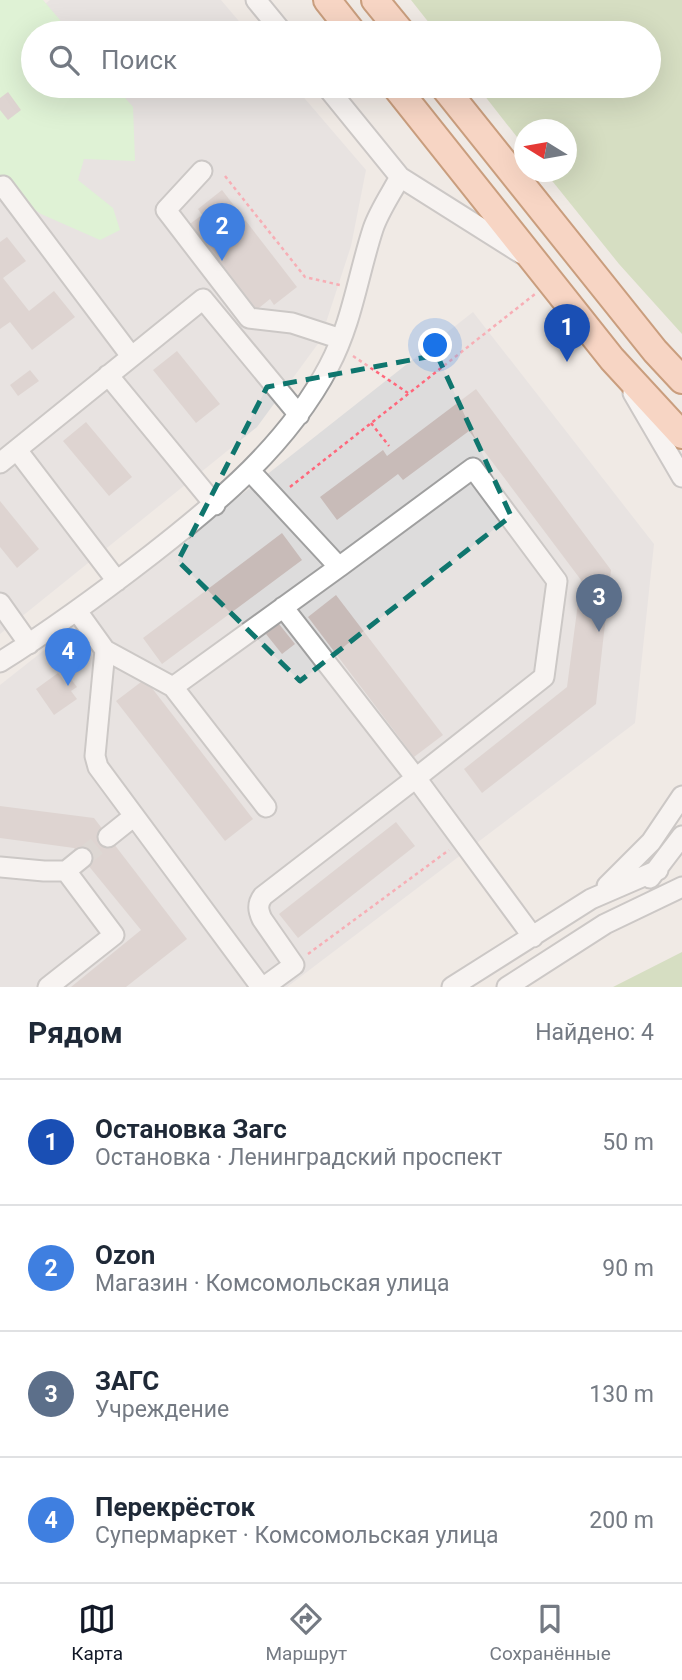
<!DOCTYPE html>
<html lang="ru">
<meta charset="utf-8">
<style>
:root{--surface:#fff;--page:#f2f2f3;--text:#1f2937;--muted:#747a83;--line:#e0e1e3;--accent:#111827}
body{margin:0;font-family:Roboto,sans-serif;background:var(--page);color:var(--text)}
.compass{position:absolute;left:514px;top:119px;width:63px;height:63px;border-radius:50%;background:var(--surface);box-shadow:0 7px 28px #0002;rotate:281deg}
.you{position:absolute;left:436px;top:346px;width:24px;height:24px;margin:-18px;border:5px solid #fff;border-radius:50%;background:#1a73e8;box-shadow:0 0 0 10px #1a73e833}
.badge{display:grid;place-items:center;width:46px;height:46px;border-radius:50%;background:var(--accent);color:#fff;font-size:23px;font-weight:700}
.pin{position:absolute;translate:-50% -58px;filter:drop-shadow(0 2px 4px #0008)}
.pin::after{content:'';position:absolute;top:37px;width:24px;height:21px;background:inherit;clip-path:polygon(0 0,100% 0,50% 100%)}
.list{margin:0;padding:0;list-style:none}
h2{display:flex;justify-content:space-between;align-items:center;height:91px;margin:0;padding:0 28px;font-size:30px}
h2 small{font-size:23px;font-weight:400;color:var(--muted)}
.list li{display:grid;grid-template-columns:46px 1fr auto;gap:21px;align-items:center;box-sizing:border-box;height:126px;padding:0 28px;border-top:2px solid var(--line)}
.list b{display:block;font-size:26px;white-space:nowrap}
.list p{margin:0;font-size:23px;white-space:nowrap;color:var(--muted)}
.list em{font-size:23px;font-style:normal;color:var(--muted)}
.icon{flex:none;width:38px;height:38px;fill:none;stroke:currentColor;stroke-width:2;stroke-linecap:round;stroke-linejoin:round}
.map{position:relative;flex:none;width:682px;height:987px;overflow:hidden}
.search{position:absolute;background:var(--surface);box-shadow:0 7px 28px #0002;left:21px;right:21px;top:21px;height:77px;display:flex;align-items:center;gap:18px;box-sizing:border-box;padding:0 24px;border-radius:38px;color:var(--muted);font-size:26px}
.sheet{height:595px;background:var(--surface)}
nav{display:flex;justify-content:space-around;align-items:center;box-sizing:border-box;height:98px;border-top:2px solid var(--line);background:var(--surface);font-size:19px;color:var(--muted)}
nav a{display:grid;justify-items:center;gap:4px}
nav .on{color:var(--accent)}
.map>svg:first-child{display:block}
.residential{fill:#dddcdc}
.forest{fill:#b6d198}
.park{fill:#c9fcc0}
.building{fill:#c8bbb8}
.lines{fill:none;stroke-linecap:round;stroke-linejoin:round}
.minor-tunnel{stroke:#c6c1bd;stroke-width:19;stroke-dasharray:19 10;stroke-linecap:butt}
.minor-casing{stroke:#a0a0a0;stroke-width:23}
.major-casing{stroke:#9a4300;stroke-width:30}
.path{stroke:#ff677b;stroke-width:2.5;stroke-dasharray:3.5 3.5;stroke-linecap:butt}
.minor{stroke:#fff;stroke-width:19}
.major{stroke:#ffbd9b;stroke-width:26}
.marked{fill:none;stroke:#0f766e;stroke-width:5;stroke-dasharray:14 9;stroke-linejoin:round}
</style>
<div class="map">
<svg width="682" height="987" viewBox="0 0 682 987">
<rect width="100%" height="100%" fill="#f0eae5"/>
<path class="residential" d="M50,0H221L249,33H33V86H294L366,170L351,246L320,341L257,427L0,634V39Z
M473,312L654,544L635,723L287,987H0V685Z"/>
<path class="forest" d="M411,0H682V334L619,264L545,172H566V130H524V146L477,86H649V33H437Z
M682,952V987H613Z"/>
<path class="park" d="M0,0H43L71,33H33V86H115L133,107L135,161L84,159L78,180L113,208L120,230L100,240L41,214L0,186Z"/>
<path class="building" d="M8,92L21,110L8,120L0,110V98Z
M222,190L297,287L274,305L270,299L254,312L187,226L202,215L198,209Z
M7,237L26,261L3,278L29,311L54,291L75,317L32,350L10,322L0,329V242Z
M177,351L220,404L196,423L153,370Z
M30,370L39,381L18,396L10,385Z
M476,389L611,570L596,704L482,793L464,769L567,687L581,580L469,431L403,480L398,474L337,520L320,497L383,450L387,456Z
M86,422L132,477L109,496L63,441Z
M0,501L39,549L17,568L0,547Z
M282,533L302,560L162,664L143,638Z
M336,595L443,735L414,757L308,617Z
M279,624L295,644L282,654L266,634Z
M58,673L65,682L70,678L77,687L71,691L77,699L54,715L36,689Z
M145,679L253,819L225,841L116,701Z
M0,806L94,818L187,939L126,987H71L141,930L74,848L0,838Z
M396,822L415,846L298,938L279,914Z"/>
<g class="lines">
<path class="minor-tunnel" d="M82,858L108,837"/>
<defs>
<path id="minor" d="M256,0L283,33
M326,86L400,177L522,254
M202,171L166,210L249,318L292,323L341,339
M3,186L131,356
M108,375L215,505
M633,393L682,477
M17,450L117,581
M0,463L203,299L299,415
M250,471L339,567L473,468L557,581L544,677L416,778L283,607
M0,603L29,644
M77,611L105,650L173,687L339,567
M105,650L95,756L98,767L261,987
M0,662C53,629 103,592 152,554C220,501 288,444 329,366C352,323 358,275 373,229C379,211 391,194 400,177
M173,687L266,807
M108,837L133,817
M0,867L44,871H66L114,935L48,987
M66,871L82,858
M650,878L682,836
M607,886L651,842L682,796
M264,987L294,965L262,919C258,910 257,904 263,896L416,778L533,937
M452,987L591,899L658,870
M507,987L605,924L682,887"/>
<path id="major" d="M327,0L353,33
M375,0L402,33
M395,86L612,359L682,435
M443,86L655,351L682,380"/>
</defs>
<use href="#minor" class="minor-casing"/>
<use href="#major" class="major-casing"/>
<path class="path" d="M225,176L305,277L340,285
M353,356L408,393
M371,423L389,446
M290,487L535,294
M308,954L449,850"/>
<use href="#minor" class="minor"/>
<use href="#major" class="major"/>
</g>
<path d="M0 0H682V987H0ZM437,355L511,516L300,681L178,561L267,387Z" fill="#f0eae5" fill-opacity=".55" fill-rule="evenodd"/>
<path class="marked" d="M437,355L511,516L300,681L178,561L267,387Z"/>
</svg>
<svg class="compass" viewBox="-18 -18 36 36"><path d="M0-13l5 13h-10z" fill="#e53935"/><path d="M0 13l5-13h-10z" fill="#747a83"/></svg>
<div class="you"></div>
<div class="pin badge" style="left:567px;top:362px;background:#1a4fb4">1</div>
<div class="pin badge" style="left:222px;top:261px;background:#3f7fe0">2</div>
<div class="pin badge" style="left:599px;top:632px;background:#5c6f8a">3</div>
<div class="pin badge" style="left:68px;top:686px;background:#3f7fe0">4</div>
<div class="search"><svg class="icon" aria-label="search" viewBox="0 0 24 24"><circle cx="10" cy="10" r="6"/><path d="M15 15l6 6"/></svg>Поиск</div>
</div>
<section class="sheet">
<h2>Рядом<small>Найдено: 4</small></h2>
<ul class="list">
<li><span class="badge" style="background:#1a4fb4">1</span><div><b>Остановка Загс</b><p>Остановка · Ленинградский проспект</p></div><em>50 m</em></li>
<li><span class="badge" style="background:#3f7fe0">2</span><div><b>Ozon</b><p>Магазин · Комсомольская улица</p></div><em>90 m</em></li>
<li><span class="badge" style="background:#5c6f8a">3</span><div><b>ЗАГС</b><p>Учреждение</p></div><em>130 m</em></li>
<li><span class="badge" style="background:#3f7fe0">4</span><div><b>Перекрёсток</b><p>Супермаркет · Комсомольская улица</p></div><em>200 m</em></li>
</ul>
</section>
<nav>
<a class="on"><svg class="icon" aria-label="map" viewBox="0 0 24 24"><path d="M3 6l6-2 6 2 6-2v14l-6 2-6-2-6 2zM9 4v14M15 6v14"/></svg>Карта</a>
<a><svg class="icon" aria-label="directions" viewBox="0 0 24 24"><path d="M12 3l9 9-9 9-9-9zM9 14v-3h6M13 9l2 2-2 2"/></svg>Маршрут</a>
<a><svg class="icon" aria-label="saved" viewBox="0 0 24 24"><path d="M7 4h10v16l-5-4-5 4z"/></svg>Сохранённые</a>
</nav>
